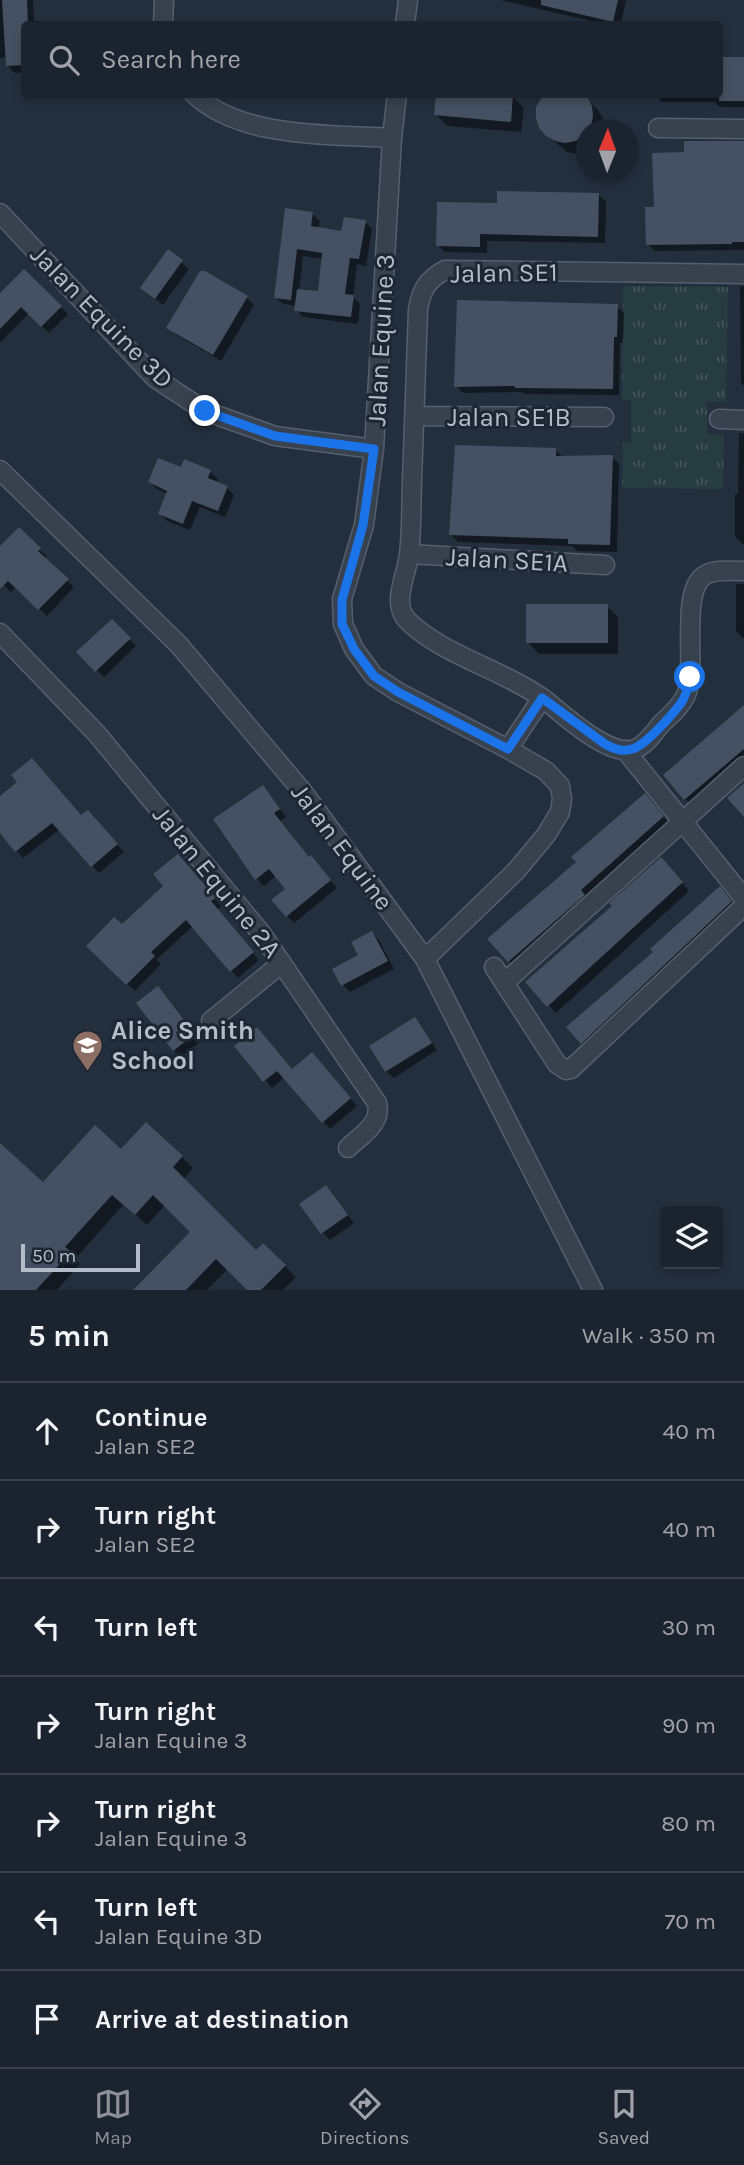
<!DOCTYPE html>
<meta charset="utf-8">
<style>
:root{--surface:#1b232e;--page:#282f3a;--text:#f1f3f6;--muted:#a0a4aa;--line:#39404a;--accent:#8c9099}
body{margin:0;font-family:Karla,sans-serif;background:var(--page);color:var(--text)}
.controls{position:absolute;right:21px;bottom:21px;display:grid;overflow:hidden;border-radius:7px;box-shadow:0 4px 10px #0003}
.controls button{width:63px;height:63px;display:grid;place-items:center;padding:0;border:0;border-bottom:2px solid var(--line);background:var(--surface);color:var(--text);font:35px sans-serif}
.compass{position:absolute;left:576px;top:119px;width:63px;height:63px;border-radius:50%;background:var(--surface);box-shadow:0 4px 10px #0003;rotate:1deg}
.scale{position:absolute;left:21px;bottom:18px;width:119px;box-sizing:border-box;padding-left:7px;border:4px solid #b4bcc9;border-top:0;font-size:19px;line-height:24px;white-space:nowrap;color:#b4bcc9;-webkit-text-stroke:5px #1d2633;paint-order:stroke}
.stop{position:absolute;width:21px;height:21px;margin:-16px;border:5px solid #1a73e8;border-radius:50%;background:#fff}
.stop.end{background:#1a73e8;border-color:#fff;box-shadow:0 2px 7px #0008}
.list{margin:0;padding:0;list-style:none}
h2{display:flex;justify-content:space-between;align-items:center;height:91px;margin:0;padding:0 28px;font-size:30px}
h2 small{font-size:23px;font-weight:400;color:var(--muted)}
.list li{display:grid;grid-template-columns:46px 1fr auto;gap:21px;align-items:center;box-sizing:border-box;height:98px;padding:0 28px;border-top:2px solid var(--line)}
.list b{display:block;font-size:26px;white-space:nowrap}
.list p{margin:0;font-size:23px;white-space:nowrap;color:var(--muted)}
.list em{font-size:23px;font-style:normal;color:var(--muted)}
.icon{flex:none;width:38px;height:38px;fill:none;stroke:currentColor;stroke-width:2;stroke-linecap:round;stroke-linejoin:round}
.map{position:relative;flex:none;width:744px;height:1290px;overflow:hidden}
.search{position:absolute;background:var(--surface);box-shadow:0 4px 10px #0003;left:21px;right:21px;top:21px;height:77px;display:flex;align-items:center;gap:18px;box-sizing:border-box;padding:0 24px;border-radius:7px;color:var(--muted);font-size:26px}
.sheet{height:777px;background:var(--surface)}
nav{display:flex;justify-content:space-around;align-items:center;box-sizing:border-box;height:98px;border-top:2px solid var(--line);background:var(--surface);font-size:19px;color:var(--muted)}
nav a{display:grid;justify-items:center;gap:4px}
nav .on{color:var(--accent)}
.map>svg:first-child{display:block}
.park{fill:url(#park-tufts)}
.shadow{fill:#0007;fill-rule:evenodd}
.building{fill:#455162}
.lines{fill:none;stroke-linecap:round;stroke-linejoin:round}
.street-casing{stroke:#565f6c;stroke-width:21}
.street{stroke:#38414e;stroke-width:18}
.route{stroke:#1a73e8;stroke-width:9}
.labels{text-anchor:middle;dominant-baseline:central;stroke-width:6;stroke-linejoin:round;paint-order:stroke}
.street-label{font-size:26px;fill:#b4bcc9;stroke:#1d2633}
.poi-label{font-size:26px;font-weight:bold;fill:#b4bcc9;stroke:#1d2633;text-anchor:start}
</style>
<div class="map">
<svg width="744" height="1290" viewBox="0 0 744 1290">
<defs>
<pattern id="park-tufts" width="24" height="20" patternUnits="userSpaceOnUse" patternTransform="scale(1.75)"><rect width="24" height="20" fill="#263c3f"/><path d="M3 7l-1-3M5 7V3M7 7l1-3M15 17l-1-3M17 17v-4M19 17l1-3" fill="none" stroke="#435659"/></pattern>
</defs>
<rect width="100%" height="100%" fill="#242f3e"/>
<path class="park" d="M623,286L728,287L726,402H707V434L724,435L723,489L622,488L623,442H631V400H622Z"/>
<path class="shadow" d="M0,0H33L34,24H24V72L15,73L8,66L7,57L0,58Z
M500,0H626L621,24H604Z
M744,59V107H720L715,102H662L655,94H720Z
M582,94L598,110L603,118V130H586V151L577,154L567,152L547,135Z
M512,96L524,108L521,132L447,126L436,114Z
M744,142V250L655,251L647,244L656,208L686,153Z
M598,194L606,202L605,243L487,241V253L445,252L438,245L498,204Z
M312,214L320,221L318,229L343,233L365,222L372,229L366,266L357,264L353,297L360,304L358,324L303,317L296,310V306L283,304L275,297ZM303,256L323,259L319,293L299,291Z
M168,251L189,269L163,305L142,288Z
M24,271L68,314L49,333L29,313L0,343V296Z
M744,286V386L741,383L740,287Z
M247,298L254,305L221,361L175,334L168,327Z
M617,306L624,313L623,343H620L619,395L524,394L522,392L463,393L456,386Z
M739,433H744V545L735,537V494H738Z
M555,450L563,457H612L619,464L617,552L577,551L572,546L458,542L451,535Z
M185,461L210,472L218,479L216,483L227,488L234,495L225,517L200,507L190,530L167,521L160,514L168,494L157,489L150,482L182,469Z
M19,529L47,557L44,559L74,587L47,616L16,587L11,592L0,581V549Z
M736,584H744V639L736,631Z
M607,606L618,617V654H539L528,642Z
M112,621L136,646L104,677L79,652Z
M744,711V763L693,806L685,799Z
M263,787L286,817L280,821L310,859L318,865L337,888L294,923L287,916V889L276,876L264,886L257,879Z
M0,798L95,819L124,852L99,873L60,829L23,858L0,830Z
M652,802L670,825L516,968L509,961Z
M184,863L221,906L217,910L259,960L238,978L193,926L156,960L161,964L135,991L88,946L122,926L166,887Z
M668,867L689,891L556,1013L528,982Z
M727,896L738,910L589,1050L582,1043L655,952Z
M372,933L379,940L394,969L350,992L343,985Z
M165,995L201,1041L181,1057L174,1050Z
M415,1019L437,1050L394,1078L386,1071Z
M236,1046L293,1071L319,1061L357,1106L330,1129L285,1077L272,1088Z
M0,1145L43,1184L121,1152L182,1157L193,1168L183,1180L256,1252L263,1245L296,1277L283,1290H249L228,1269L207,1290H135L193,1232L165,1205L147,1225L124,1204L75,1259L80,1264L57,1290H0Z
M326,1187L354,1223L330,1240L323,1233Z"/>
<path class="building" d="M2,0H27L28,24H24V65L6,66Z
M541,0H618L613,22L541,5Z
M719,57H744V101H719Z
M436,94H513L511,122L434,115Z
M544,94H586L592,106L593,116L591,126L584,135L576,141L565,143L555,141L546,136L539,128L536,118V107Z
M684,141H744V242H732V244L646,245L645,207H654L652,153L684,152Z
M497,191L599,193L598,237L480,234V247L436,246L437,202L497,203Z
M285,208L313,212L311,226L341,231L344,217L366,220L359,259L350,258L345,294L354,295L351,317L294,311L297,289L318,291L322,253L297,249L291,300L274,298Z
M168,249L183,260L155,299L140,288Z
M24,269L62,306L41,327L21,307L0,329V293Z
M200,271H205L248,296L213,355L166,328Z
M457,300L618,304L617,337H614L613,389L515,388V386L454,387Z
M455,445L556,448V456L613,455L610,545L568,544V539L449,535Z
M158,458L181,467L184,459L211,470L208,478L228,486L218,511L192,501L183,524L158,514L167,491L148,482Z
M19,527L41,548L38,551L69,579L38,610L8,581L0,589V546Z
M526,604H608V643H526Z
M112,619L131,638L95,672L76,652Z
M744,705V749L684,800L663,775Z
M32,758L81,815L88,810L118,844L91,867L52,823L15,852L0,833V796L17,782L11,775Z
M744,783V817L727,798Z
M263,785L280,809L274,813L309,857L311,855L331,880L286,917L271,900L285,889L269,869L255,880L213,819Z
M645,793L664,816L581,890L585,895L508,962L487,939L576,862L571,857Z
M178,854L216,898L211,901L254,952L230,972L186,920L151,952L155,956L126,985L86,946L114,917L122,924L163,886L153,874Z
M661,857L683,882L547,1007L525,982L612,906L609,903Z
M720,886L732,901L581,1044L566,1027L653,952L650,949Z
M372,931L388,961L341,986L332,969L358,955L351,942Z
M158,986L195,1034L173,1051L136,1003Z
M415,1017L432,1043L385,1072L369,1046Z
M257,1027L292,1069L312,1052L351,1098L322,1123L277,1071L263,1082L234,1046Z
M146,1122L183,1156L173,1167L256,1250L263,1243L286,1265L261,1290H247L216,1259L186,1290H133L190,1232L153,1195L135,1215L112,1195L65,1247L71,1252L36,1290H0V1143L43,1182L95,1125L121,1149Z
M326,1185L348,1215L321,1234L299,1204Z"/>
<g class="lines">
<defs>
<path id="street" d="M163,24L164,0
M405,24L408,0
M194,94C241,139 331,134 392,138
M397,94L392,138L374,449L364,525L342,599L343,624L354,649L374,676L398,692L508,749L546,771L560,786L562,799L560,812L546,835L516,871L425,959
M658,128L744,129
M0,213L155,378L205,411L275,436L374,449
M744,274L445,270C427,280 421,290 418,310C416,367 414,423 412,480C411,505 412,530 409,554C407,575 391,603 407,620C440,654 506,671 545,700C564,715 611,759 635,749C646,745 655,731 662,723C671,715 681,706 686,695C698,667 678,587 707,574C718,569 732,571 744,571
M415,416L604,417
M719,419L744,420
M0,470L179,645L303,792L425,959L593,1290
M409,554L605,565
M0,633L97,734L261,933L377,1103C382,1124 361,1135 348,1148
M508,749L542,698
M625,750L744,898
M494,967L557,1064L566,1070L571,1069L744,906
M504,983L744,766
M211,1021L282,963"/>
</defs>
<use href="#street" class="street-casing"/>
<use href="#street" class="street"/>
</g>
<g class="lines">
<path class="route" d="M205,411L275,436L374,449L363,525L342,600V624L354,649L374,676L398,692L508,749L542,698L605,744C614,749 622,752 632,749C645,746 673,714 681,703C687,695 688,686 690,677"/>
</g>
<defs>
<symbol id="school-pin" viewBox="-11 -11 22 30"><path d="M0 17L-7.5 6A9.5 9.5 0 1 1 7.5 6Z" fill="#8d6e63" stroke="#1d2633"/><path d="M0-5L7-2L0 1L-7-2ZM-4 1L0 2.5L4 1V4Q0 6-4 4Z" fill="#fff"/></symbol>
</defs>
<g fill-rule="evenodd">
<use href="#school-pin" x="70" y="1028" width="35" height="47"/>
</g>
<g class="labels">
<g class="street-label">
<text transform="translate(504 273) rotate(-1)">Jalan SE1</text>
<text transform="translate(102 317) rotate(45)">Jalan Equine 3D</text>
<text transform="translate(381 340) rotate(-87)">Jalan Equine 3</text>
<text x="509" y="417">Jalan SE1B</text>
<text transform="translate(507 560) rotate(3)">Jalan SE1A</text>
<text transform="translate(342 847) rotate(53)">Jalan Equine</text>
<text transform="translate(217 882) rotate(51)">Jalan Equine 2A</text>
</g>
<g class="poi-label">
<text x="111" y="1030">Alice Smith<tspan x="111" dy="30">School</tspan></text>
</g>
</g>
</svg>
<div class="controls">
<button><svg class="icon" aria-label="layers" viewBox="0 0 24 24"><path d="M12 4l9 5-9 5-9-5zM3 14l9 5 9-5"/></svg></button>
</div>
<svg class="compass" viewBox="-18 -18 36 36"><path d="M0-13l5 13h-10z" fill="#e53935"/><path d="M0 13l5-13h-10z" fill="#a0a4aa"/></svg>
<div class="scale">50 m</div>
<div class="stop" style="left:690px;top:677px"></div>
<div class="stop end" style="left:205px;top:411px"></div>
<div class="search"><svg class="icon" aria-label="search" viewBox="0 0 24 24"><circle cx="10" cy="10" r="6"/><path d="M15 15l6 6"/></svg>Search here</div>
</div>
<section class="sheet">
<h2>5 min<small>Walk · 350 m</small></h2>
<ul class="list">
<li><svg class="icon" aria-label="ahead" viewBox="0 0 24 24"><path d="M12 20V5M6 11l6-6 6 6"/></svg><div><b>Continue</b><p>Jalan SE2</p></div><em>40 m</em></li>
<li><svg class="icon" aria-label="right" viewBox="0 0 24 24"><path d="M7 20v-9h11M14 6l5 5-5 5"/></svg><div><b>Turn right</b><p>Jalan SE2</p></div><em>40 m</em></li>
<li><svg class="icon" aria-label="left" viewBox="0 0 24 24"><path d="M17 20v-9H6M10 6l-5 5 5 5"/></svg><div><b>Turn left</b></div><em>30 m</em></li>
<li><svg class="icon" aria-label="right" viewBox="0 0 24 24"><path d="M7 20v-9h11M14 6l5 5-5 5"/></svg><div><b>Turn right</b><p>Jalan Equine 3</p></div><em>90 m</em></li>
<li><svg class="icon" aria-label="right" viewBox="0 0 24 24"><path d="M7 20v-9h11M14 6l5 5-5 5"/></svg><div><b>Turn right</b><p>Jalan Equine 3</p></div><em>80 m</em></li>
<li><svg class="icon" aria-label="left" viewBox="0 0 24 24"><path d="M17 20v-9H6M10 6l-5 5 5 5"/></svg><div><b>Turn left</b><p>Jalan Equine 3D</p></div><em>70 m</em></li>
<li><svg class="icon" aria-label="arrive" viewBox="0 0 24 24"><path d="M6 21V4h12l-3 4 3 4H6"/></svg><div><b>Arrive at destination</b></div></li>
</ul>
</section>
<nav>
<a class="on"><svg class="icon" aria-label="map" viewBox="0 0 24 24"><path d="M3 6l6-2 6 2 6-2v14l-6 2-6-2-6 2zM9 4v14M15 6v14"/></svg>Map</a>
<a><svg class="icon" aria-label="directions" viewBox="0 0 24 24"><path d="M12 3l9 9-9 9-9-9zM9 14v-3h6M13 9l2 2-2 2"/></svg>Directions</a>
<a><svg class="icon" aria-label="saved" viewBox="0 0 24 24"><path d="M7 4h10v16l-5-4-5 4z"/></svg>Saved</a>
</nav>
